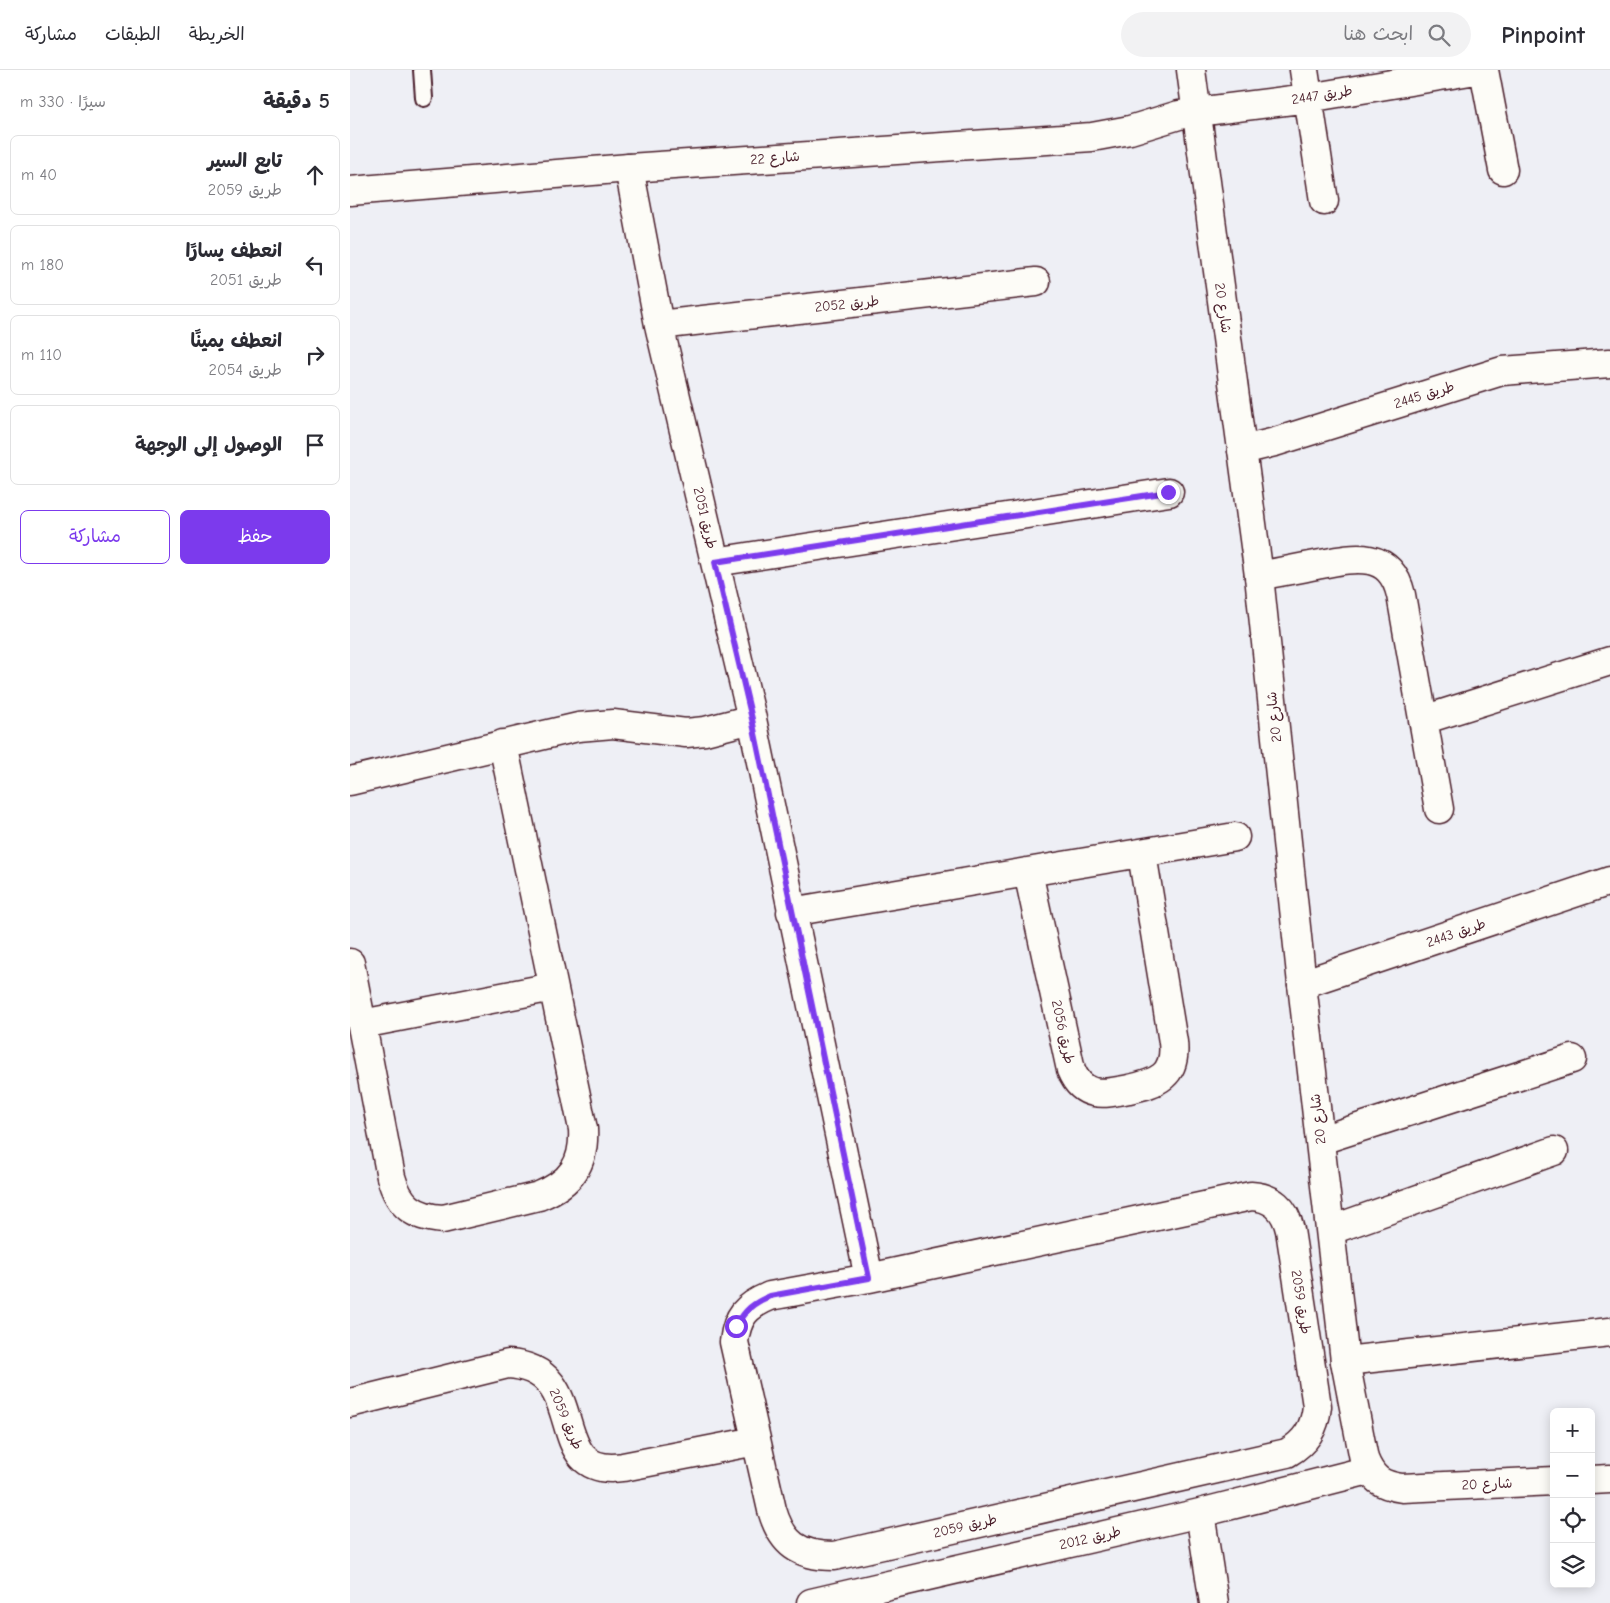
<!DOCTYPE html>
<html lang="ar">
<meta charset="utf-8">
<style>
:root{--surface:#fff;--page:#f2f2f3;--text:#2b2b33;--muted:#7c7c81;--line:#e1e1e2;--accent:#7c3aed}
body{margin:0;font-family:"Comic Neue","Playpen Sans Arabic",sans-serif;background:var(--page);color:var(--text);direction:rtl}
.controls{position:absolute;right:15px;bottom:15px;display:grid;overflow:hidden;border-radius:8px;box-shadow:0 2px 12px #0003}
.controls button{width:45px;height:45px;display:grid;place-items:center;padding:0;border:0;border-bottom:1px solid var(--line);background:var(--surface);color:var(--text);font:25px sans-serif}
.stop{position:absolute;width:15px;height:15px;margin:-11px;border:4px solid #7c3aed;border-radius:50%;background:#fff}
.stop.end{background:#7c3aed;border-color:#fff;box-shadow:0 1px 5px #0008}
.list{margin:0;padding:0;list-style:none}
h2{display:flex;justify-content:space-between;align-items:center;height:65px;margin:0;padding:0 20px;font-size:21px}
h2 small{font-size:16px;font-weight:400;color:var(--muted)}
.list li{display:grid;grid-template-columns:32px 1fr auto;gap:15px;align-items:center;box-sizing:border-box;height:80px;margin:0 10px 10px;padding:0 10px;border:1px solid var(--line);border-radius:8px}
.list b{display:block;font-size:19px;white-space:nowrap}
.list p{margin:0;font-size:16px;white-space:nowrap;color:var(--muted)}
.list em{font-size:16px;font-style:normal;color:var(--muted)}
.actions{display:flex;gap:10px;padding:15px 20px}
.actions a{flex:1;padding:11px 0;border:1px solid var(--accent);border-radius:8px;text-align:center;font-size:18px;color:var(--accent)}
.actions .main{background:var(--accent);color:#fff}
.icon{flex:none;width:28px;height:28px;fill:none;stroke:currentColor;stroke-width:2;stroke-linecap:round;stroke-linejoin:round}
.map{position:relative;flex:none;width:1260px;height:1533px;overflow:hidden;direction:ltr}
header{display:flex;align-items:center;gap:30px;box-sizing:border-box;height:70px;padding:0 25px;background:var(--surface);border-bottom:1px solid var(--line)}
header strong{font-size:24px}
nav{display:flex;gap:28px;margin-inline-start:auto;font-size:18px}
.search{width:350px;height:45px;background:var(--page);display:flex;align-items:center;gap:12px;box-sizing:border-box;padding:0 18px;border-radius:28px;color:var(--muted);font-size:19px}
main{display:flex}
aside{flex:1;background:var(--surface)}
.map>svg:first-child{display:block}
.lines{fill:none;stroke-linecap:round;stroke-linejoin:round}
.service-casing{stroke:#4a1f2b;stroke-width:20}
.minor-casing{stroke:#4a1f2b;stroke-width:31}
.tertiary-casing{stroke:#4a1f2b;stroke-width:31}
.service{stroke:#fdfcf7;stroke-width:16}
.minor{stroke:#fdfcf7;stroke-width:28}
.tertiary{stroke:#fdfcf7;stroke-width:28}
.route{stroke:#7c3aed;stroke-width:6}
.labels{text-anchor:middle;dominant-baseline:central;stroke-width:4;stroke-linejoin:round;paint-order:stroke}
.street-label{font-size:14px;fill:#4a1f2b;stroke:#fdfcf7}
</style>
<header>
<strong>Pinpoint</strong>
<div class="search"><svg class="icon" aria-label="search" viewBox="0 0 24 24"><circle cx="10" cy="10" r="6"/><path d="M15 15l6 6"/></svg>ابحث هنا</div>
<nav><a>الخريطة</a><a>الطبقات</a><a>مشاركة</a></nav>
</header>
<main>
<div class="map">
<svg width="1260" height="1533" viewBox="0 0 1260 1533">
<rect width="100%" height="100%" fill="#eeeff5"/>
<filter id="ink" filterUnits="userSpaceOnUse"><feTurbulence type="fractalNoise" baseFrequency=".02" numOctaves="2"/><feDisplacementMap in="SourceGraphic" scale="10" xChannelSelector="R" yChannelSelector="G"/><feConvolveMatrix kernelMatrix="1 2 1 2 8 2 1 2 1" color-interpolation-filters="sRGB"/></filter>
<g filter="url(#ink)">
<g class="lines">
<defs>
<path id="service" d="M72,0L74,28"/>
<path id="minor" d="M954,0L974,131
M1134,0L1153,100
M847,42L958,28L1126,0
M279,98L309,255L402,649L519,1208
M309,255L686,212
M892,380L925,372L1152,301L1260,293
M365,492L819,422
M909,506C928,502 947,499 966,495C1002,488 1040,478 1051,525L1089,739
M1073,650L1260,591
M0,711L228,657L263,654L336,663L355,661L402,649
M678,802L721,1000C733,1029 754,1024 779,1019C807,1013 827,1006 823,972L792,784
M441,842L885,767
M0,893L41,1107C49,1136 64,1147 93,1149L189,1126C221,1113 235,1094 233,1059L153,674
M952,914L1260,811
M12,954L203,917
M971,1070L1222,989
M901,1126C922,1127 935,1138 940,1160L967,1336C965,1358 956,1372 937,1383L484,1486C449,1486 432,1474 422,1440L384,1272C387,1246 396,1236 420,1226L519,1208Z
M981,1160L1204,1081
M995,1291L1260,1262
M0,1333L158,1294C244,1299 191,1409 273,1397L406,1371
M850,1443L864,1533
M461,1533L850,1443L1019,1400"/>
<path id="tertiary" d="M841,0L909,506L952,914L995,1291L1014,1389C1022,1409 1031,1415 1052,1418L1204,1411
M0,121L279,98L742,67L780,60L829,45L847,42
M1241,1410L1260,1409"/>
</defs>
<use href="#service" class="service-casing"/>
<use href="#minor" class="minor-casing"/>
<use href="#tertiary" class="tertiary-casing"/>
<use href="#service" class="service"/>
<use href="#minor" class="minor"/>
<use href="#tertiary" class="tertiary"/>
</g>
</g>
<g class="lines" filter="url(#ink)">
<path class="route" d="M386,1256C395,1240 403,1233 420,1226L519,1208L402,649L365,492L818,422"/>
</g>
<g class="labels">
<g class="street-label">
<text transform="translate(972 25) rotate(-9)">طريق 2447</text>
<text transform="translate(425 88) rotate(-4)">شارع 22</text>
<text transform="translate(497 234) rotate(-6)">طريق 2052</text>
<text transform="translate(873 238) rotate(82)">شارع 20</text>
<text transform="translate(1074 325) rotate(-17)">طريق 2445</text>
<text transform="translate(355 448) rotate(77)">طريق 2051</text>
<text transform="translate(924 647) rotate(-96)">شارع 20</text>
<text transform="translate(1106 863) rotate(-19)">طريق 2443</text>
<text transform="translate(713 962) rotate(78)">طريق 2056</text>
<text transform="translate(968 1049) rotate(-97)">شارع 20</text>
<text transform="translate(951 1232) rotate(81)">طريق 2059</text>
<text transform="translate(216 1349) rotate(67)">طريق 2059</text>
<text transform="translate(1137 1414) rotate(-2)">شارع 20</text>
<text transform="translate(615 1456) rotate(-13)">طريق 2059</text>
<text transform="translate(740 1468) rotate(-13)">طريق 2012</text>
</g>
</g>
</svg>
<div class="controls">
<button>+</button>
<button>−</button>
<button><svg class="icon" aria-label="locate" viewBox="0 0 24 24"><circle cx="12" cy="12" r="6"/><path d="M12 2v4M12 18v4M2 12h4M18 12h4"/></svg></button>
<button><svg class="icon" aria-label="layers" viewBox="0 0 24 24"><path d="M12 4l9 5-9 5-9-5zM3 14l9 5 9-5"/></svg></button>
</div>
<div class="stop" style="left:386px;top:1256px"></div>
<div class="stop end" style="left:818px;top:422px"></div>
</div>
<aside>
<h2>5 دقيقة<small>سيرًا · 330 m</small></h2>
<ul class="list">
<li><svg class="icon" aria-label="ahead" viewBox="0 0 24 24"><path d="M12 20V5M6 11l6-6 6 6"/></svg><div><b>تابع السير</b><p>طريق 2059</p></div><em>40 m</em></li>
<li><svg class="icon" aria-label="left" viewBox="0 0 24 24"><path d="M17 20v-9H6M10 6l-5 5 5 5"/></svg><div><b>انعطف يسارًا</b><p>طريق 2051</p></div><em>180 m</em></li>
<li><svg class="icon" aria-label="right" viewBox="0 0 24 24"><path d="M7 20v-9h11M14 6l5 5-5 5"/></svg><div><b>انعطف يمينًا</b><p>طريق 2054</p></div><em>110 m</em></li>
<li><svg class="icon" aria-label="arrive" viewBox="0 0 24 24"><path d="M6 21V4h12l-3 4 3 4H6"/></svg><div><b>الوصول إلى الوجهة</b></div></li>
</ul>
<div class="actions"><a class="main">حفظ</a><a>مشاركة</a></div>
</aside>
</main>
